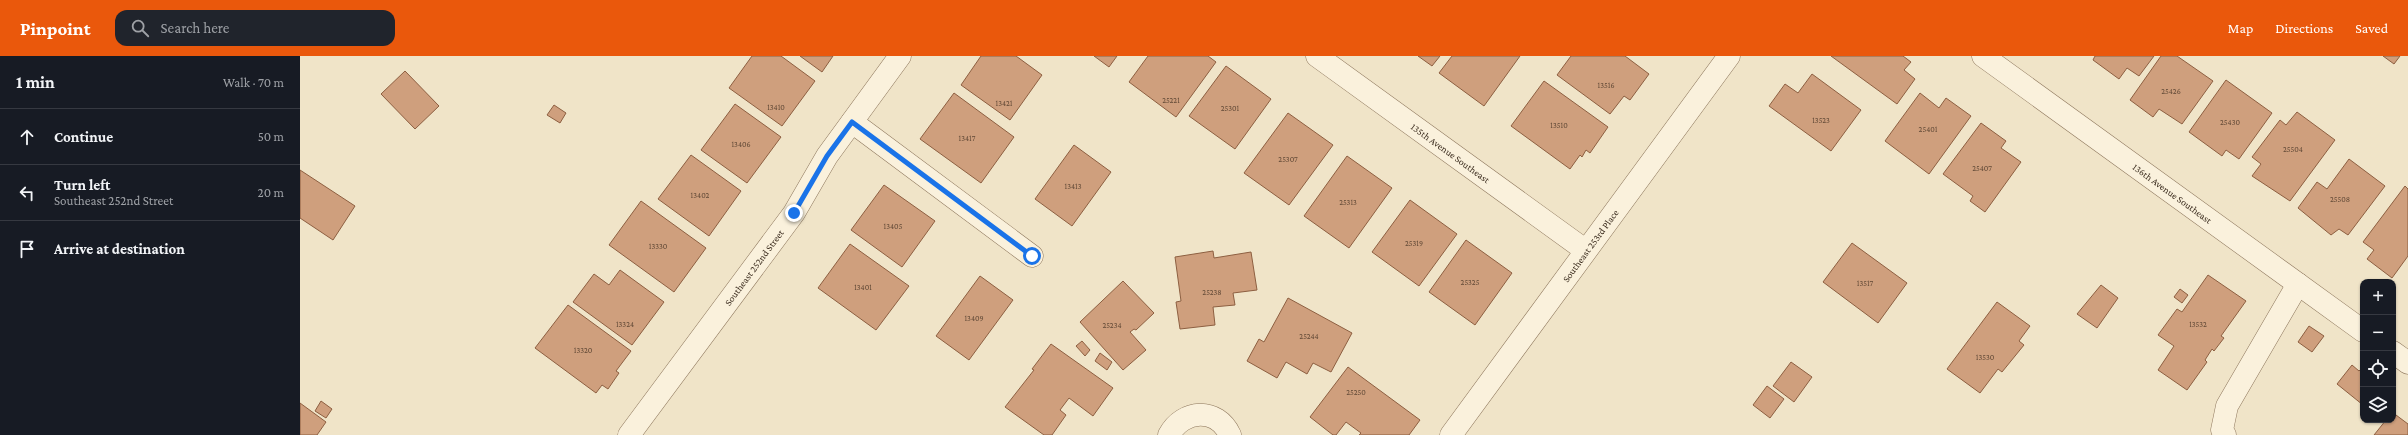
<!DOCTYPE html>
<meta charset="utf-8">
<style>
:root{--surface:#171b24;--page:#20242c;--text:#f1f3f6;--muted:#9ea1a6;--line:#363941;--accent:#ea580c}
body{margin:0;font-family:"Crimson Pro",serif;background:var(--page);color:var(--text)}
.controls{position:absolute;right:12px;bottom:12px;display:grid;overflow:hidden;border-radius:8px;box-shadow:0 1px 3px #0004}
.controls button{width:36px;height:36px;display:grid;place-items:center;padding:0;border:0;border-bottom:1px solid var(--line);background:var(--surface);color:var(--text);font:20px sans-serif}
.stop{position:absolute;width:12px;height:12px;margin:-9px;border:3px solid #1a73e8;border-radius:50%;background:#fff}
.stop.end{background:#1a73e8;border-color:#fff;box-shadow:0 1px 4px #0008}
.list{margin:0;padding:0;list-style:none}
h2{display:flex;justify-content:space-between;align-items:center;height:52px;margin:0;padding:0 16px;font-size:17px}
h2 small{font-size:13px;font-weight:400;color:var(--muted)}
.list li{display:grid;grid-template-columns:26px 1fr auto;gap:12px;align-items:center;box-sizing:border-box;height:56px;padding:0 16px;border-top:1px solid var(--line)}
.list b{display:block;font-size:15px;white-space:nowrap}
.list p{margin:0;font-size:13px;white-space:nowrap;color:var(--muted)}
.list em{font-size:13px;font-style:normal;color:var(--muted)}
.icon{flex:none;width:22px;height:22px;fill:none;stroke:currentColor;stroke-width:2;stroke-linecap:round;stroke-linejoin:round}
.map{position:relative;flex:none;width:2108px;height:379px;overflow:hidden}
header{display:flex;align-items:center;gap:24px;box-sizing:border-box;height:56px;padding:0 20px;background:var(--accent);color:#fff}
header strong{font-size:19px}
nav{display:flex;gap:22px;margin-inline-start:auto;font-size:14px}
.search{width:280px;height:36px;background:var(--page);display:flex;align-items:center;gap:10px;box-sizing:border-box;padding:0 14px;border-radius:12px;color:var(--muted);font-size:15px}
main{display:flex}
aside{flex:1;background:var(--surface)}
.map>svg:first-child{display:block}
.building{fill:#cf9f7d;stroke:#8d5f41}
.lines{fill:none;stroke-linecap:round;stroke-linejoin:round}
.minor-casing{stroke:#8d765c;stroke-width:23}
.minor{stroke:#faf1dc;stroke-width:22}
.route{stroke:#1a73e8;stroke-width:5}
.labels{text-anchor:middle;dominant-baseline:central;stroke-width:3;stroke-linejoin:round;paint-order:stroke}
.number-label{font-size:8px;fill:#624a37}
.street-label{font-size:10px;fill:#3d2e20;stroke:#f7eed8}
</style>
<header>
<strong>Pinpoint</strong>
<div class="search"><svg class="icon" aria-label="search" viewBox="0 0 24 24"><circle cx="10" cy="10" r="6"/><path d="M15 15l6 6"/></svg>Search here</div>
<nav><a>Map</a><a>Directions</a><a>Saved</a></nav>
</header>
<main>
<aside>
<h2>1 min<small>Walk · 70 m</small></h2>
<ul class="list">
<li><svg class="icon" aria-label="ahead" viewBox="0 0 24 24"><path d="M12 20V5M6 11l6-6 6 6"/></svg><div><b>Continue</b></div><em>50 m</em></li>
<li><svg class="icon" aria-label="left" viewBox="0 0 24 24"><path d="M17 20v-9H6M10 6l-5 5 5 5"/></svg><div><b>Turn left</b><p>Southeast 252nd Street</p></div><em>20 m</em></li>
<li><svg class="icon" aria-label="arrive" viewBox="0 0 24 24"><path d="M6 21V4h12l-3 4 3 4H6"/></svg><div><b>Arrive at destination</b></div></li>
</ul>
</aside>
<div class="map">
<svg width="2108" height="379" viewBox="0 0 2108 379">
<rect width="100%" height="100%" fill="#f0e4c8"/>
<path class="building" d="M452,0H481L515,25L482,70L429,32Z
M500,0H533L522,16Z
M681,0H716L742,19L710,64L661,29Z
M794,0H817L809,11Z
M848,0H908L916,6L876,61L829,26Z
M1118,0H1140L1132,10Z
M1152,0H1220L1184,50L1139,17Z
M1271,0H1325L1349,18L1330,44L1324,40L1310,58L1257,19Z
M1531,0H1603L1611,6L1604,14L1615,23L1597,48Z
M1795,0H1854L1839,20L1827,12L1819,23L1793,4Z
M1861,0H1877L1913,25L1882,68L1859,53L1853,61L1830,44Z
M2083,0H2100L2094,8Z
M926,10L971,43L935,93L889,60Z
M105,15L139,50L115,73L81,38Z
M1512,18L1561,54L1531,95L1469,50L1485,28L1498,37Z
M1926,24L1972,57L1939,103L1926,94L1922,100L1889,76Z
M1244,25L1308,71L1290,97L1286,94L1282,101L1280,99L1270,113L1211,70Z
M654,37L714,81L681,127L620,83Z
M1620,37L1639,52L1646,42L1671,60L1629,118L1585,85Z
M435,48L481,81L447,127L401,94Z
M254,49L266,57L260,67L247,59Z
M1997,56L2035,84L1990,145L1952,120L1961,108L1952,101L1980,64L1986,69Z
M988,57L1033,89L989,149L944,117Z
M1681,67L1706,85L1701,92L1721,106L1685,156L1670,145L1673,140L1643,118Z
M774,89L811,116L772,170L735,143Z
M391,99L441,135L409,180L358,143Z
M1047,100L1092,132L1049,192L1004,160Z
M2049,103L2085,130L2048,179L2039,173L2031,179L1998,152L2017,126L2027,133Z
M0,114L55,150L33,184L0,162Z
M584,129L635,165L602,211L551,174Z
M2105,130L2108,133V200L2092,222L2067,203L2074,194L2063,186Z
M1110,144L1157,178L1119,230L1072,196Z
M341,145L406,192L374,236L309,189Z
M1166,184L1212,217L1175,269L1129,236Z
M1552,187L1607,227L1578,267L1523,226Z
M550,188L609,230L576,274L518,232Z
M913,195L914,202L951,196L957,234L933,237L935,249L913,251L915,269L880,273L876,246L881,245L875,201Z
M320,214L364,246L332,289L273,246L294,218L309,229Z
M1908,219L1946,245L1921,280L1924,282L1914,295L1912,293L1905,304L1907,306L1887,334L1858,314L1874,290L1858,279L1877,253L1882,256Z
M680,220L713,244L669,304L636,280Z
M823,225L854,257L836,274L834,273L830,276L846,294L823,314L780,266Z
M1801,229L1818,242L1797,272L1777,258Z
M1880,233L1888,239L1882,247L1874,241Z
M988,242L1052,277L1031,316L1013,307L1007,318L986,306L977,322L947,305L959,283L964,286Z
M1697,246L1730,270L1719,285L1724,289L1702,316L1698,313L1680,337L1647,313Z
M268,249L331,295L316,315L319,317L308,333L302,329L296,337L235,292Z
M2009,270L2024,280L2012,296L1998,286Z
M782,285L790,294L785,300L776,290Z
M751,288L813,332L793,360L769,342L760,354L766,359L752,379H744L705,351L734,314L732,313Z
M800,297L812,306L807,314L795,305Z
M1491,306L1512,321L1494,346L1473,330Z
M2052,309L2059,315L2063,311V349L2037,328Z
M1048,311L1120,364L1109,379H1059L1061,377L1046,366L1036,379H1033L1010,361Z
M1467,330L1484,343L1470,362L1453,349Z
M21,345L32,353L26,362L15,355Z
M0,347L26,366L17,379H0Z
M2096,359L2108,368V379H2074L2086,364H2093Z"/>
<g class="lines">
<defs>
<g id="minor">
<path id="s1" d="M1017,0L1285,194"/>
<path id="s2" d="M1683,0L2063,275"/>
<path d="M552,66L732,200"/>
<path d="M2093,296L2108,307"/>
<path id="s3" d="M329,379L494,157L527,100L600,0"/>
<path d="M869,379C883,353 917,351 930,379"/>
<path id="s4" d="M1151,379L1429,0"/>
<path d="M1925,379L1922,374L1927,350L1998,228"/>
</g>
</defs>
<use href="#minor" class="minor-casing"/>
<use href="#minor" class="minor"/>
</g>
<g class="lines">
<path class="route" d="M494,157L527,100L552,66L732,200"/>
</g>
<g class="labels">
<g class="number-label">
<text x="1306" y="29">13516</text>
<text x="1871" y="35">25426</text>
<text x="871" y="44">25221</text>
<text x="704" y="47">13421</text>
<text x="476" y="51">13410</text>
<text x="930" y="52">25301</text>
<text x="1521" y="64">13523</text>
<text x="1930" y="66">25430</text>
<text x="1259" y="69">13510</text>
<text x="1628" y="73">25401</text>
<text x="667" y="82">13417</text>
<text x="441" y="88">13406</text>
<text x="1993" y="93">25504</text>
<text x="988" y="103">25307</text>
<text x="1682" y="112">25407</text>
<text x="773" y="130">13413</text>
<text x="400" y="139">13402</text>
<text x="2040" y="143">25508</text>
<text x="1048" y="146">25313</text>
<text x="593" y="170">13405</text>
<text x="1114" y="187">25319</text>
<text x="358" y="190">13330</text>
<text x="1170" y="226">25325</text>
<text x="1565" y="227">13517</text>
<text x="563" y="231">13401</text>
<text x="912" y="236">25238</text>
<text x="674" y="262">13409</text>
<text x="325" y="268">13324</text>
<text x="1898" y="268">13532</text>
<text x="812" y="269">25234</text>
<text x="1009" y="280">25244</text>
<text x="283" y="294">13320</text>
<text x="1685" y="301">13530</text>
<text x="1056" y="336">25250</text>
</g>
<g class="street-label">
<text stroke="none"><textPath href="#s1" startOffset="165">135th Avenue Southeast</textPath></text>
<text stroke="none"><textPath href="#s2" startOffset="234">136th Avenue Southeast</textPath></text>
<text stroke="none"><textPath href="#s4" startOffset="235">Southeast 253rd Place</textPath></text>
<text stroke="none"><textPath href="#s3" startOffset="209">Southeast 252nd Street</textPath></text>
</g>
</g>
</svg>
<div class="controls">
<button>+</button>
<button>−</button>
<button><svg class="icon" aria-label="locate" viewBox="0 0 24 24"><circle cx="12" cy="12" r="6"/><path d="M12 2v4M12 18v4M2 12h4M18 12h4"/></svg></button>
<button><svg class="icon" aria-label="layers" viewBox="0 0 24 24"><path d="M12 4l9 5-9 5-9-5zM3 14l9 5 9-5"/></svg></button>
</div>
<div class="stop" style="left:732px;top:200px"></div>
<div class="stop end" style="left:494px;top:157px"></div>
</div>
</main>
